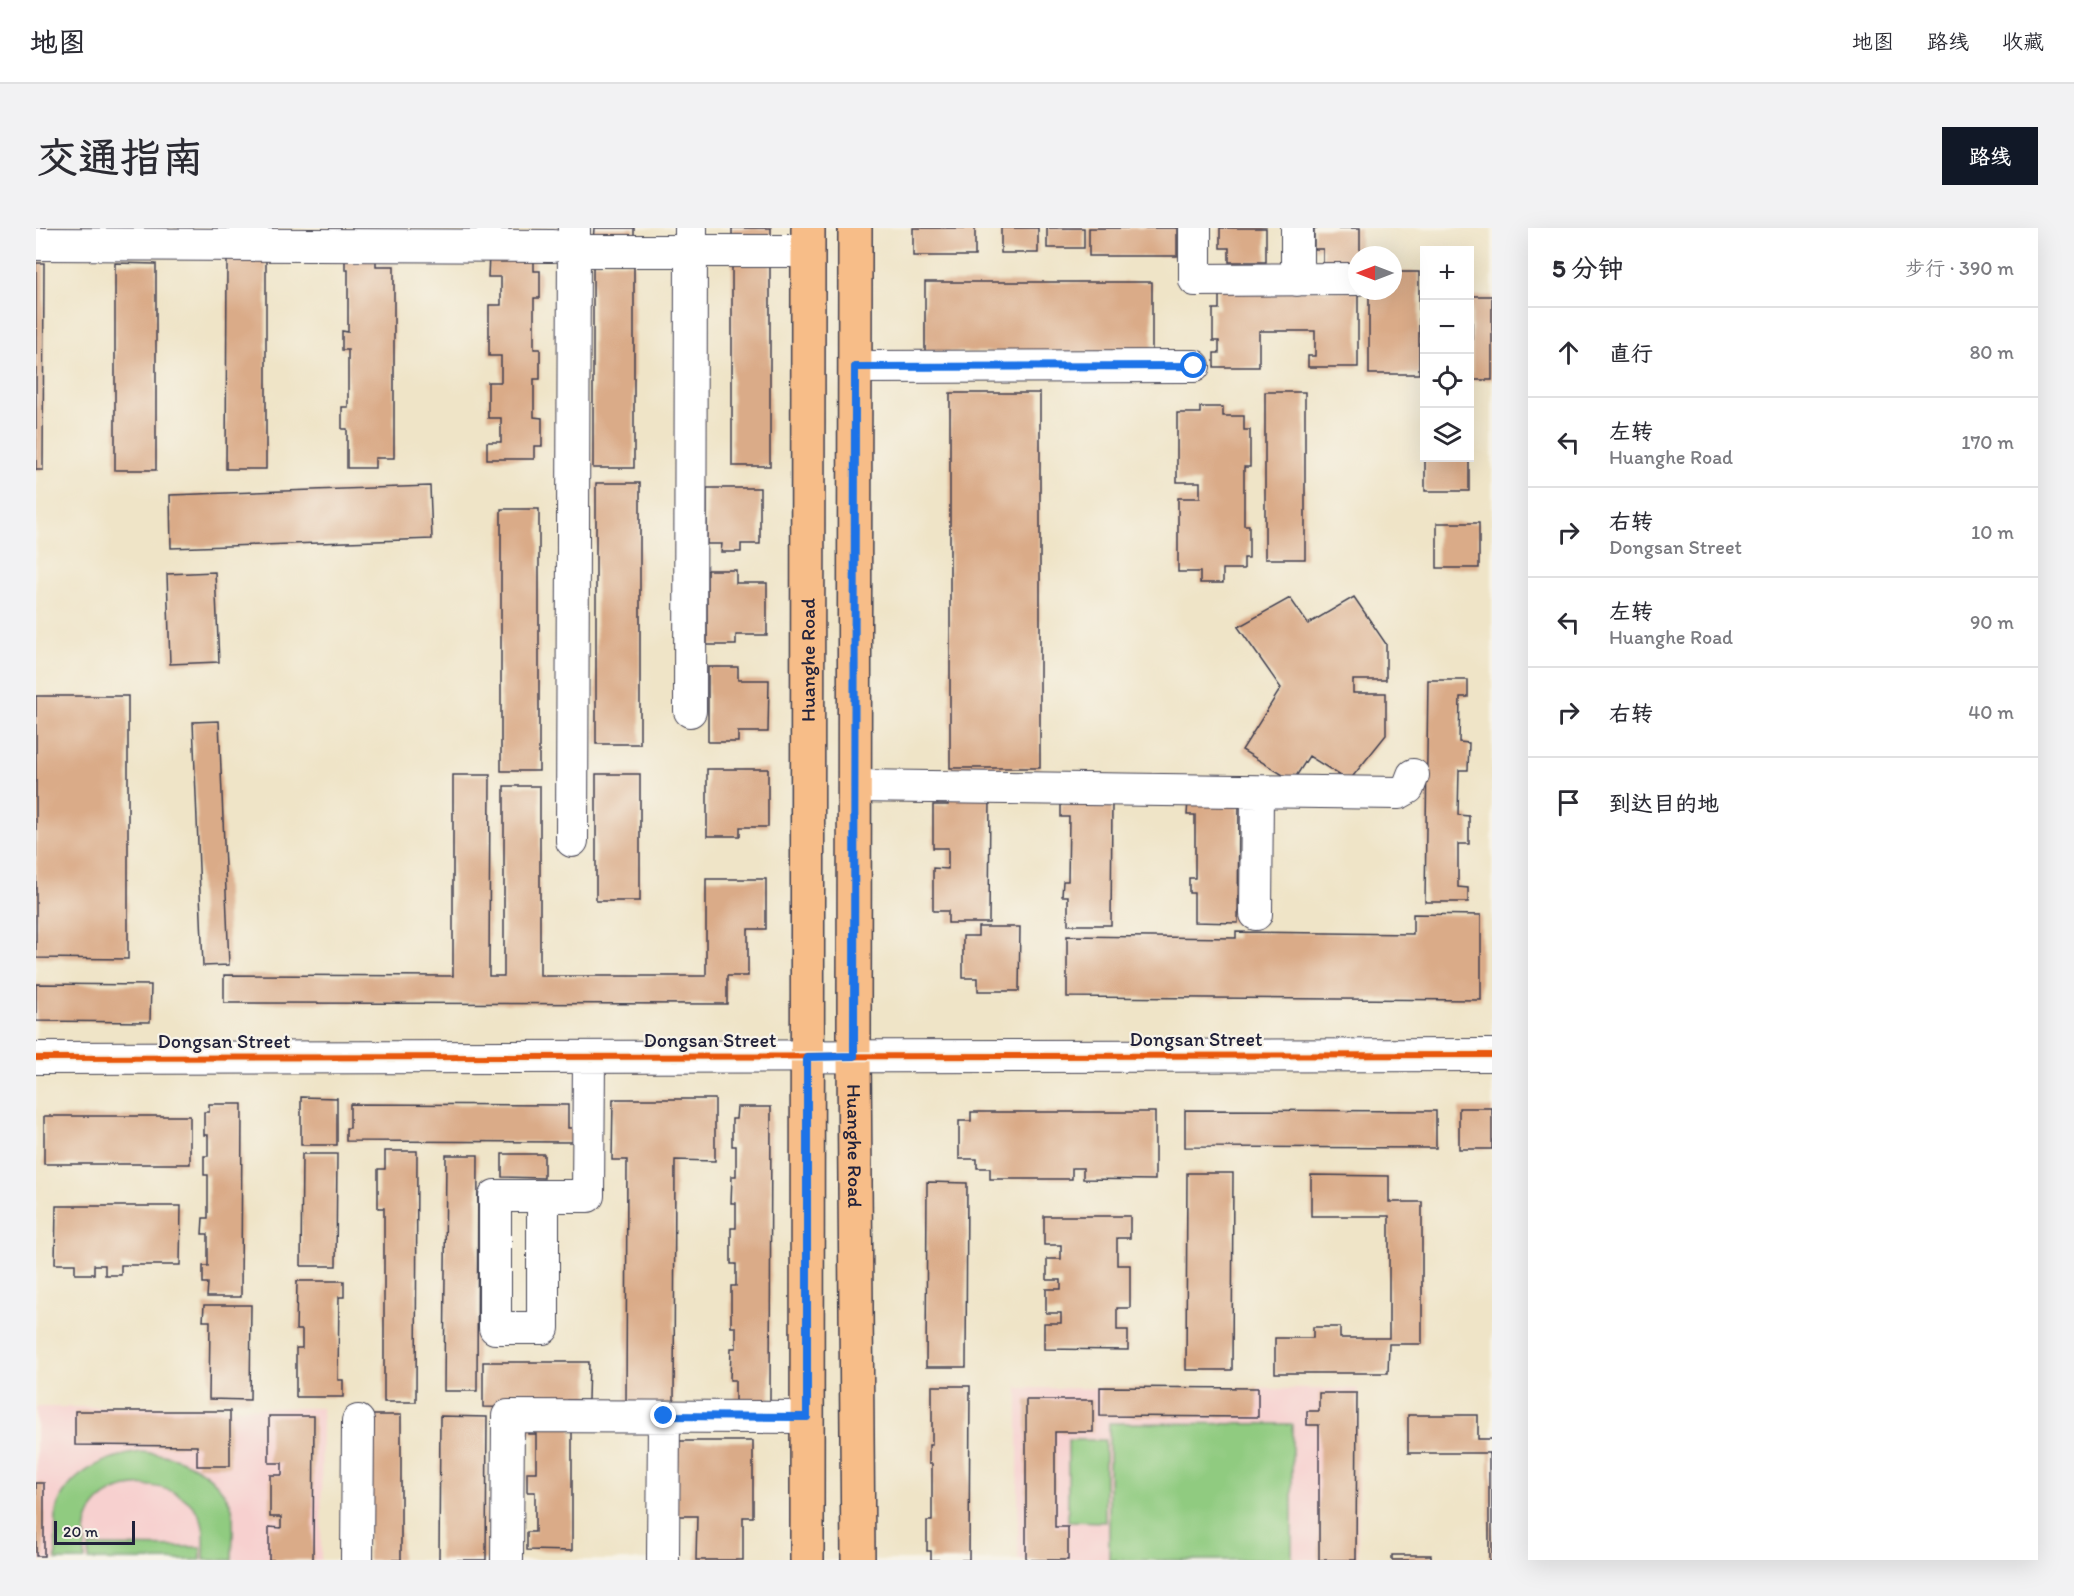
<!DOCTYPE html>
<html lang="zh">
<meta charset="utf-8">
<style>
:root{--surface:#fff;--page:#f2f2f3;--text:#2b2b33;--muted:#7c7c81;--line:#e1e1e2;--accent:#111827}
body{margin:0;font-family:Itim,"LXGW WenKai TC",sans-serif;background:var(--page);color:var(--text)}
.controls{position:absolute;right:18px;top:18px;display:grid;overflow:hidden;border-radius:0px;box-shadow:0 6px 24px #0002}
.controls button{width:54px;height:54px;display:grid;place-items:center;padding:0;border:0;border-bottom:2px solid var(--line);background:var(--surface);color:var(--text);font:30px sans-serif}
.compass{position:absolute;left:1312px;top:18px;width:54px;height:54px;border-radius:50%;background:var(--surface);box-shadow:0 6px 24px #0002;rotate:270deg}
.scale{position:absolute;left:18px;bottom:15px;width:81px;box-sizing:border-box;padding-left:6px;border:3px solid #22223b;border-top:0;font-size:16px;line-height:21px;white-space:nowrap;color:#22223b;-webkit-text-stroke:4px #f7f3e8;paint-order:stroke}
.stop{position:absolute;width:18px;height:18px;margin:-14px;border:4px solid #1a73e8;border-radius:50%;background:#fff}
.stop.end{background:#1a73e8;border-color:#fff;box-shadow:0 2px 6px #0008}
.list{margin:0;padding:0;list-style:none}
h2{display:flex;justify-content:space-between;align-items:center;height:78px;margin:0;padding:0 24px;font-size:26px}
h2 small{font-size:20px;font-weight:400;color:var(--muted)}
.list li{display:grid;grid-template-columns:39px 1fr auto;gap:18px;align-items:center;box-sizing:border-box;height:90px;padding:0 24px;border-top:2px solid var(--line)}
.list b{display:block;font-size:22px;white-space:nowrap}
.list p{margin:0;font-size:20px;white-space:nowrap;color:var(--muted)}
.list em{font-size:20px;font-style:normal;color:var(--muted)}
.icon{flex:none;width:33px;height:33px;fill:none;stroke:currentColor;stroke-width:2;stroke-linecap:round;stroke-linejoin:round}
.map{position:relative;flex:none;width:1456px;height:1332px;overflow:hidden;border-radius:0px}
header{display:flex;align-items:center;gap:36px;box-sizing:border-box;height:84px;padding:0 30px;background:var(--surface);border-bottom:2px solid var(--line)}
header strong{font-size:28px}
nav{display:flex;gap:33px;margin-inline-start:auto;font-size:21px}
.intro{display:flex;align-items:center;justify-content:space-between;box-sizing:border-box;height:144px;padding:0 36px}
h1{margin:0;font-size:42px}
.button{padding:15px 27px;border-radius:0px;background:var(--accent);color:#fff;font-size:21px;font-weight:700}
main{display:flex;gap:36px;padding:0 36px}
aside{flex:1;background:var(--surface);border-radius:0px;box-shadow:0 6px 24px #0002}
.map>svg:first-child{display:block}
.built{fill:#f7d0cf}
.green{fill:#90cb80;stroke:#59765e;stroke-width:1.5}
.building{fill:#daab88}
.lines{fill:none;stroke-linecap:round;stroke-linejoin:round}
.minor-casing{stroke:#413f50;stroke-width:34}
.major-casing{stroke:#413f50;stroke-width:36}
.minor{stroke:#fff;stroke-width:32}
.major{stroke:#f7bd88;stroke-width:33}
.cycleway-casing{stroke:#f7f3e8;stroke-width:10}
.cycleway{stroke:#e8590c;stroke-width:6}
.route{stroke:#1a73e8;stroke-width:8}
.labels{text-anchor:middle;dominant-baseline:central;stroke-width:4.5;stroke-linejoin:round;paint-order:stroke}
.street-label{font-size:20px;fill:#22223b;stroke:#f7f3e8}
</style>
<header>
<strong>地图</strong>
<nav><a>地图</a><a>路线</a><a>收藏</a></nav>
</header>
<div class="intro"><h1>交通指南</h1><a class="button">路线</a></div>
<main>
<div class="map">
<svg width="1456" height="1332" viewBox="0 0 1456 1332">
<rect width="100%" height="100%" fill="#f7f3e8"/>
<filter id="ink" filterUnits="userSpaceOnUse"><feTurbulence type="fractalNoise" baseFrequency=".0167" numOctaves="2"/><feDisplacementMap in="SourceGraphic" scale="12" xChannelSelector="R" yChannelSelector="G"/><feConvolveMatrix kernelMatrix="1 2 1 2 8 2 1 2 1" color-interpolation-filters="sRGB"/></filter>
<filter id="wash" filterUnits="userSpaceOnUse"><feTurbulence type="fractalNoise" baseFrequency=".008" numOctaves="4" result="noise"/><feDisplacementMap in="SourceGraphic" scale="24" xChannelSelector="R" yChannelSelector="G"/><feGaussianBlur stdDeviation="1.35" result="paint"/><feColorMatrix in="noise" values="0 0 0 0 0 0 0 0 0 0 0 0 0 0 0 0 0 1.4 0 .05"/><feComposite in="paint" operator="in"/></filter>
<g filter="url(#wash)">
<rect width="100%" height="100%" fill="#efe4c7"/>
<path class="built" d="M982,1160L1322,1161V1332H982Z
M0,1179L286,1180L285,1332H0Z"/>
<path class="green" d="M1073,1195L1256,1196V1332H1073Z
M1032,1212H1069V1294L1032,1293Z
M105,1224C138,1226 171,1238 190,1268C192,1272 195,1276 196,1280C199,1296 196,1316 196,1332H168C168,1317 170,1300 163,1287C143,1249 72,1247 54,1286C47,1300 49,1317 49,1332H20C20,1320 18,1285 22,1276C36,1243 72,1228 105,1224Z
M53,1318L165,1319V1332H53Z"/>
<g id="blocks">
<path class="building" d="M558,0H598V14H557Z
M696,0H735V8H696Z
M877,0H939V28H877Z
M965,0H1002V25H965Z
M1011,0H1048V20H1011Z
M1053,0H1141V28H1053Z
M1184,0H1230V34H1193V20H1184Z
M1278,0H1324V27H1321V35H1287V21H1278Z
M309,27H340V38H358V230H339V240H311V201H306V179H312V122H306V103L312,104V42H309Z
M453,27H498V43H504V70H498V121H504V151H498V189L506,190V218H498V231H451V214H465V190H452V154H465V128H453V77H465V49H452Z
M191,31H230V241H190Z
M696,32H734V238H696Z
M0,35H8L7,242H0Z
M79,35L120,36V242H79Z
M557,35H598V240H557Z
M1357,44H1383V146H1333V63H1357Z
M889,54H1116V124H889Z
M1183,60L1322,63V139H1272V128H1279V103H1223V139H1178V125H1183V113H1177V81H1183Z
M1436,68H1456V152H1436Z
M1229,164H1269V331H1229Z
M914,165H1004V540H914Z
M1164,179H1187V188H1208V202H1214V239H1208V297H1213V330H1208V341H1187V355H1164V344H1142V270H1164V254H1141V185H1164Z
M1389,230H1433V263H1389Z
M560,255H604V516H560Z
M394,258L396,311L135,320L134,267Z
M671,260H724V316H705V324H685L686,316H671Z
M465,281H503V543H465Z
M1401,295H1443V340H1401Z
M671,342H700V355H731V407H700V417H671Z
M179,344L183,434L134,436L131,346Z
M1318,369L1350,416V452H1317V465H1350V507L1313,553L1273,528L1257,553L1206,522L1245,460L1202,399L1254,370L1272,396Z
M672,439H702V452H733L732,504H702V514H672Z
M1392,452H1432V469H1424L1423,514L1433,515L1432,542H1423L1422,587L1433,588V616H1422V659L1432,660V674H1389Z
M0,468H92V731L0,730Z
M183,493L193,737L167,738L157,494Z
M671,541H732V599H704V608H671Z
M560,546H604V673H560Z
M417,547H454L453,748H468V558H504V748H670V651H730V701H712V748H691V776L188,775V747L417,748Z
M912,567H954L953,695H912V683H897V640L912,641V620H897V577H912Z
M1152,572H1203L1202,695L1158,694V665H1153V650H1159V587H1151Z
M1025,576H1076L1075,697H1032V668H1026L1027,653H1032L1033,589H1025Z
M1377,686L1445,687V772L1031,769V708L1200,710V704L1377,706Z
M942,699H984L983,763H942V750H927V708H942Z
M0,756L115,757L114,794L0,793Z
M265,869L301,870V917H265Z
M577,871H679V933L639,932L638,1180H590L591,932H576Z
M173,876H206L205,1069H171L172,1055H167V1038H172V1006H166L167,990H172V947H168V928H172V907H168V884H173Z
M314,876L532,877V900H537V914L310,913V900H314Z
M701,879H735L734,1174H699V1152H694L695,1120H700V1099H695V1058H700V1036H695V1000H700V975H695L696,948H700V918H696V891H700Z
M1423,880H1456V921H1423Z
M1149,882L1400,883V920L1149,919Z
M935,884H1119V952L1047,951V940H1036V951H954V940H941V931H923V893H935Z
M8,888H154V936H8Z
M349,923H381L380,1174H348V980H342V941H349Z
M266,926H301L300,1038H265Z
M466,926H508V950L466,949Z
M410,927H442L441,1163H408Z
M1151,945H1197L1196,1142H1150Z
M1275,947L1353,948V974H1386V1116H1353L1352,1145H1239V1110H1277V1099H1304V1110H1353V988H1275Z
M891,954L931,955L930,1139H890Z
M20,978H145L144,1037H85V1047H69V1037H58V1046H39V1036H19Z
M1008,988H1094V1010H1081V1037H1094V1080H1081V1102H1092V1122L1008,1121V1095H1025V1085H1010V1061H1025V1052H1011V1031H1025V1017H1008Z
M261,1053H308V1069H303L302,1152H307V1169H260V1120H266V1102H260Z
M168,1077H215L214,1172L173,1171L174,1093H167Z
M447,1134H553L552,1172H532V1180L447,1179Z
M896,1158H934L933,1332H895V1323H891V1293H896V1236H893V1217H896Z
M1064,1159L1222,1160V1189L1064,1188Z
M1283,1165H1321L1320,1332H1283V1197H1271V1183H1283Z
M990,1172H1057V1204H1019V1299H1032V1332H990Z
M39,1183H194V1238H161V1218L39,1217Z
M333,1187H365V1332H332Z
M1372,1187H1442V1211H1456V1332H1453V1225H1372Z
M233,1188H278L277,1332H233V1299L245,1300V1289H234V1247H246V1235H233Z
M404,1188L451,1189L450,1332H403Z
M492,1192H536V1323L491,1322V1304H499V1264H491V1244H500V1206H492Z
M641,1213H717V1289H707V1332H660L661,1288H641Z
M0,1255H8V1328H0Z
M1356,1327H1395V1332H1356Z"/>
</g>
</g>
<g filter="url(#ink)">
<use href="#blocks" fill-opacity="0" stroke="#413f50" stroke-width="1.5"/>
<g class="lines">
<defs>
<path id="minor" d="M1159,0V52L1321,51
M1261,0V52
M0,16L517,18
M538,23H772
M819,139L1158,138
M654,483L655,0
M818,558L1363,565L1372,560L1377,547
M536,613L538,0
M1220,686L1221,564
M0,830L1456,827
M507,968H459V1100H507V968H552L553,829
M321,1332L322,1193
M471,1332L472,1188L771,1189
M627,1332L628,1189"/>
<g id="major">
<path id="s1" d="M819,0L818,828L822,1332"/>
<path id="s2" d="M771,1332L772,0"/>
</g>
</defs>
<use href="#minor" class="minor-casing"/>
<use href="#major" class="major-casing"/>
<use href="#minor" class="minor"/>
<use href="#major" class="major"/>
<defs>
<path id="cycleway" d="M0,830L1456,827"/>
</defs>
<use href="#cycleway" class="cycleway-casing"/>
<use href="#cycleway" class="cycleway"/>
</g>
</g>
<g class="lines" filter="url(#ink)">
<path class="route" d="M628,1188L771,1189V829L818,828L819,139L1158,138"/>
</g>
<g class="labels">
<g class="street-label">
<text stroke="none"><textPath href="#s2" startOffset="900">Huanghe Road</textPath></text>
<text x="1160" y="811">Dongsan Street</text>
<text x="674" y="812">Dongsan Street</text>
<text x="188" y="813">Dongsan Street</text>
<text stroke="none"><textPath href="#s1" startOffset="918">Huanghe Road</textPath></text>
</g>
</g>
</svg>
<div class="controls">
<button>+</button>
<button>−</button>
<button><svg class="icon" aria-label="locate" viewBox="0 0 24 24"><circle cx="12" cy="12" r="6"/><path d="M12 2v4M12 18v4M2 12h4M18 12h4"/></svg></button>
<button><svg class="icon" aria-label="layers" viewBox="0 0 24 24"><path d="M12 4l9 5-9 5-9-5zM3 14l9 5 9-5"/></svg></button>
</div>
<svg class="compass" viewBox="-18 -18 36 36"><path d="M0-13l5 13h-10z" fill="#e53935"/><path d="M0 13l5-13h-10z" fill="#7c7c81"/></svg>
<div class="scale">20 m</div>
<div class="stop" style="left:1158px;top:138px"></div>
<div class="stop end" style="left:628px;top:1188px"></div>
</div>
<aside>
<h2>5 分钟<small>步行 · 390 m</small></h2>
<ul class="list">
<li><svg class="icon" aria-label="ahead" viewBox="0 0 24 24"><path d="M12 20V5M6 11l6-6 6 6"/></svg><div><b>直行</b></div><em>80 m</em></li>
<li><svg class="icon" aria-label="left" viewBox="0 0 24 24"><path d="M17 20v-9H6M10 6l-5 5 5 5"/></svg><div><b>左转</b><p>Huanghe Road</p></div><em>170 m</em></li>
<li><svg class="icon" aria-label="right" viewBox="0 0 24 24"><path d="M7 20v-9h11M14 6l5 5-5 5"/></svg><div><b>右转</b><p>Dongsan Street</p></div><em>10 m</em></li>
<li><svg class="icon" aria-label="left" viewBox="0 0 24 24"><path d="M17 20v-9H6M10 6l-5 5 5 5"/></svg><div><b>左转</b><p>Huanghe Road</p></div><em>90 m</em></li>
<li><svg class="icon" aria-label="right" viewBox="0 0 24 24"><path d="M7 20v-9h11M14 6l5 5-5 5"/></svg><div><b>右转</b></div><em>40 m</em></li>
<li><svg class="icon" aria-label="arrive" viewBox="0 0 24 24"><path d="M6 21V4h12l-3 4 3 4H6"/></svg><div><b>到达目的地</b></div></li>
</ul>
</aside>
</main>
